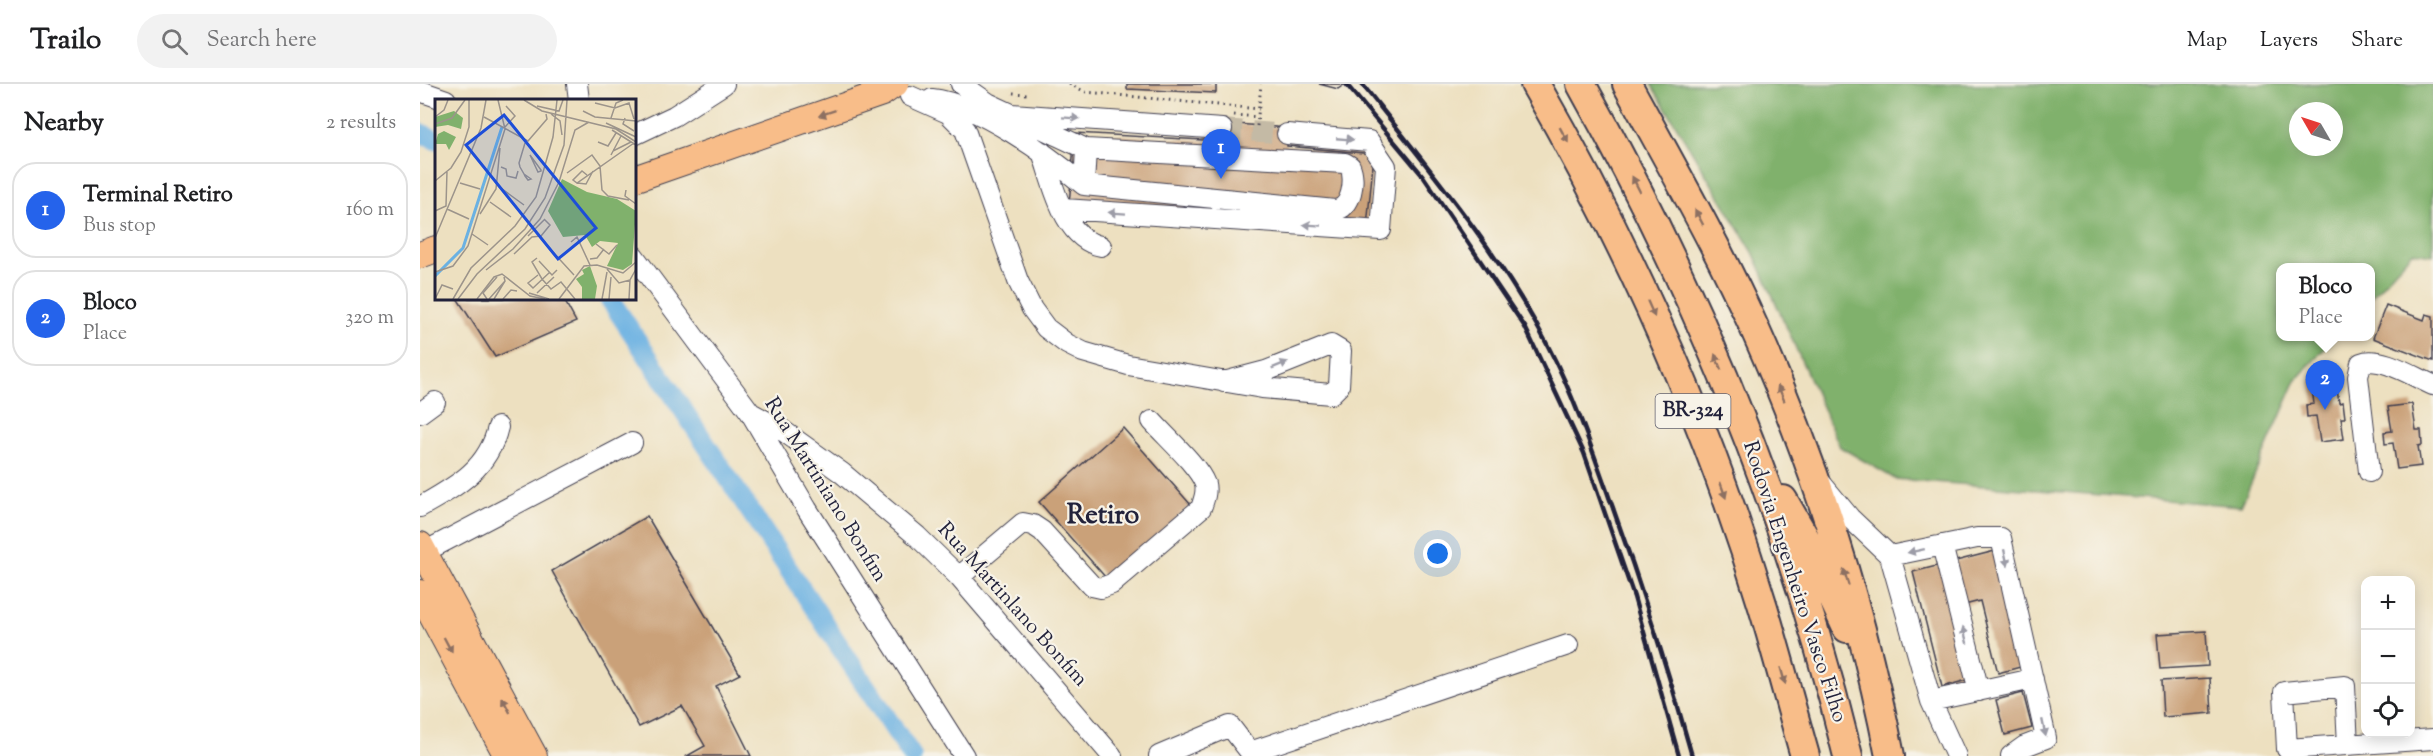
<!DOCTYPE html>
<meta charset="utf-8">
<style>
:root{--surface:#fff;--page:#f2f2f2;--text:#202124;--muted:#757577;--line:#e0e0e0;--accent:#2563eb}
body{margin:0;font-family:"Sorts Mill Goudy",serif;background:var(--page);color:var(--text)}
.controls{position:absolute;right:18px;bottom:18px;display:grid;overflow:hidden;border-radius:12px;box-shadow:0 3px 15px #0003}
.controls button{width:54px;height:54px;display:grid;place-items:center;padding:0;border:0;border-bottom:2px solid var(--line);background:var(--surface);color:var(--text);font:30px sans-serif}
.compass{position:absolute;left:1869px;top:18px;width:54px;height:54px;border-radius:50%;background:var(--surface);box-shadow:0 3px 15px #0003;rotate:309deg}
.you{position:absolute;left:1018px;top:470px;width:21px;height:21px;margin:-15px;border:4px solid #fff;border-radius:50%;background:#1a73e8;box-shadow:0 0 0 9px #1a73e833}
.badge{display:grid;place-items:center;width:39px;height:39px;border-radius:50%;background:var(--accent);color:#fff;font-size:20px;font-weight:700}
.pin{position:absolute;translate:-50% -50px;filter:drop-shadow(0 2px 3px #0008)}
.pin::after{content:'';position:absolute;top:32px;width:21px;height:18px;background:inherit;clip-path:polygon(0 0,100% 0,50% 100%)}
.popup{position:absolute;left:1856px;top:179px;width:99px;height:78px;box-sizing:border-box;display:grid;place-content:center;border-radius:12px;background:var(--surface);filter:drop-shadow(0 2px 4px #0005);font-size:20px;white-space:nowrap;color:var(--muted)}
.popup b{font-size:22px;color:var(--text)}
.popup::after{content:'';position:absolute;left:50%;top:100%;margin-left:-12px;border:12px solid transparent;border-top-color:var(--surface)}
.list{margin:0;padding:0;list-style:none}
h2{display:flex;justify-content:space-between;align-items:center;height:78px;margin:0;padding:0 24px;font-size:26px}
h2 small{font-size:20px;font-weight:400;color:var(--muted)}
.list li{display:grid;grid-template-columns:39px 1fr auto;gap:18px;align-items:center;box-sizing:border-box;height:96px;margin:0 12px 12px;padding:0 12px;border:2px solid var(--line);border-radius:24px}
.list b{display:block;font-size:22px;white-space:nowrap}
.list p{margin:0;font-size:20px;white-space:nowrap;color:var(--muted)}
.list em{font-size:20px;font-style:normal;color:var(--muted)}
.icon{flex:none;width:33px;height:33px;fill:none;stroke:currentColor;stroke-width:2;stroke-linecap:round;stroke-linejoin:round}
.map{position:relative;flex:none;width:2013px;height:672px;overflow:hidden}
header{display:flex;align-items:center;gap:36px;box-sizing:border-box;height:84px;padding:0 30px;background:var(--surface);border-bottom:2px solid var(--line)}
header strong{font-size:28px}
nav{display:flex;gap:33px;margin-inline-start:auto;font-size:21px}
.search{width:420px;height:54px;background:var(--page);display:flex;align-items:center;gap:15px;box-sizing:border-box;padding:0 21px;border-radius:33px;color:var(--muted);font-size:22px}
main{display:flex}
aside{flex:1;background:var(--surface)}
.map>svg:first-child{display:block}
.forest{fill:#80b16c;stroke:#516a54;stroke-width:1.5;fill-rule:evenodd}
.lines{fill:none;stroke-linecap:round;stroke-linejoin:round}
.canal{stroke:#6bb1e2;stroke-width:20}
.building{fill:#caa179}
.minor-tunnel{stroke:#c4baa5;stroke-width:20;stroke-dasharray:20 10;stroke-linecap:butt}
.minor-casing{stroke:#403e4f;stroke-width:22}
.major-casing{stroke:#403e4f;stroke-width:28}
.highway-casing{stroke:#403e4f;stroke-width:32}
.path{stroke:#403e4f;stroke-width:3;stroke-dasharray:1.5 4.5;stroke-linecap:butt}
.minor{stroke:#fff;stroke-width:20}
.major{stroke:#f8bd89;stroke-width:26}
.highway{stroke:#f8bd89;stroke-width:28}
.rail{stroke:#22223b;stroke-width:4.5}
.oneway{fill:#8d7062}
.oneway2{fill:#9c9ca7}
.labels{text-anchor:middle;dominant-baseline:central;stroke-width:4.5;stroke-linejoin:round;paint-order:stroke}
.shield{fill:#f7f3e8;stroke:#62616f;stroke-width:1.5}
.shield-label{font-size:20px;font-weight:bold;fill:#22223b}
.street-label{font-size:21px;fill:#22223b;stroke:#f7f3e8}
.district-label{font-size:27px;font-weight:bold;fill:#22223b;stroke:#f7f3e8}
.inset-river{fill:none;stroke:#6bb1e2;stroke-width:3}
.inset-road{fill:none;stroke:#9c948b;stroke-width:1.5}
.view{fill:#1d4ed8;fill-opacity:0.15;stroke:#1d4ed8;stroke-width:3}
.inset-edge{fill:none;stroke:#22223b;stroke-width:3}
</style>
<header>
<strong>Trailo</strong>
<div class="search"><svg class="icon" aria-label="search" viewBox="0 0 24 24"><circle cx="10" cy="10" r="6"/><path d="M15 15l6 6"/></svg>Search here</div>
<nav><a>Map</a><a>Layers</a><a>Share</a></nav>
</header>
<main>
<aside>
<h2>Nearby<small>2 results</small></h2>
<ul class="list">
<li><span class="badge">1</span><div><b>Terminal Retiro</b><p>Bus stop</p></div><em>160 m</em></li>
<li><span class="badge">2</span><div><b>Bloco</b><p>Place</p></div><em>320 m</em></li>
</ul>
</aside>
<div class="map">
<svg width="2013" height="672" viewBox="0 0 2013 672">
<rect width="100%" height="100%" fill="#f7f3e8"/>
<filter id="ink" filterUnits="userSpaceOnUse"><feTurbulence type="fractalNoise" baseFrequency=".0167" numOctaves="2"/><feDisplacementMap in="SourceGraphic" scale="12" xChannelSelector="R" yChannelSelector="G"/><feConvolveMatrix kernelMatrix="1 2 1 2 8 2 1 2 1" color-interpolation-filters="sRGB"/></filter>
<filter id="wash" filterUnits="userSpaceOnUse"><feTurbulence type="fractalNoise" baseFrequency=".008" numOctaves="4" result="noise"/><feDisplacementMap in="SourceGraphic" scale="24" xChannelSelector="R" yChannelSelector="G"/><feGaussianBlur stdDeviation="1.35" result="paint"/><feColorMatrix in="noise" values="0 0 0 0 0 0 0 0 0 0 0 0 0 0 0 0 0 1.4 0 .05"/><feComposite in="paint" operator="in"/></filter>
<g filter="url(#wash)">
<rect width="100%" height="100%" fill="#ede0c0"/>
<path class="forest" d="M1231,0H2013V171L1992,168L1950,214V184H1860V252L1915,253L1876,296L1821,422L1475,395L1420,363L1333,168ZM1878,27H1914V63H1878Z"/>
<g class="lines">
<path class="canal" d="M0,49L16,56
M189,214L492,672"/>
</g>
<g id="blocks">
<path class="building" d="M707,0H796V9L707,5Z
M899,0H925L918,5Z
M803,39L868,44L867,62L954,70L947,143L649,121L655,49L801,57Z
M37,214H143L156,238L75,273Z
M1966,221L2004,236L2006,230L2013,232V277L1953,254Z
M1915,292L1919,319L1923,318L1925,334H1921L1924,355L1900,358L1896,332L1887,333L1886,321L1894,320L1891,296Z
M1992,320L1996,346H2001L2002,361L1998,362L2001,382L1977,385L1973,359L1965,360L1964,348L1972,347L1968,323Z
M703,344L771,421L687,495L619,418Z
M227,432L320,590L296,602L331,672H267L285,662L262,622L219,643L132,487Z
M1575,467L1604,582L1578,589L1560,517L1529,525L1547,596L1522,603L1493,488Z
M1786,547L1788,582L1740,585L1737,550Z
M1790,594L1792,629L1743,633L1741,597Z
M1603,609L1612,644L1585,651L1576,616Z"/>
</g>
</g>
<g filter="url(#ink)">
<use href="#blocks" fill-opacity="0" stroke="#403e4f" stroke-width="1.5"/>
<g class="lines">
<path class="minor-tunnel" d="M802,45L867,50"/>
<defs>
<path id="minor" d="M157,0L159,16
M541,0L568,19L666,65
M0,7L26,16
M490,12L528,29L545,46L598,197L612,225L626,244L647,260L663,268L708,281L842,304L911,310L919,302L921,267L911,261L846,287L804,298
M512,15C559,20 628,71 664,101
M592,30L802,45
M214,51L254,32L304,0
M666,65L925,79L930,82C936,95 932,125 915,126L664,101Z
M622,68C633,99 643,155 681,162
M644,125L961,146L966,82L949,57L867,50
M214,172L330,328L387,425L544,672
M0,329L15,318
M331,329L362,346L422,389L497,452L539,493L692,672
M1949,388L1938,293L1941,279C1961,271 1994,293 2013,301
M1401,399L1430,434L1470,472L1511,617L1536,672
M0,423C35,403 68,386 78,343
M1522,461L1559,607
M4,468L212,359
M1470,472L1557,454H1581L1626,654L1605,662L1591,672
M539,493L603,439L613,441L622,447L672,502L681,504L692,500L781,424C784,416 787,408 785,400C778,381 746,353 732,337
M1511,617L1613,595
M1928,661L1925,602L1864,608L1867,665L2013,655
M739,672L810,642L830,668L1148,561"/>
<path id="major" d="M214,95L462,9L475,0
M0,171L16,165
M0,461L114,672
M0,509L87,672"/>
<path id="highway" d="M1115,0C1210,165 1288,341 1343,523C1358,573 1371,623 1385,672
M1161,0C1279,211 1371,437 1428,672
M1207,0C1250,79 1296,159 1333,241C1395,378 1441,524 1470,672
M1363,416L1385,454L1427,544"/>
</defs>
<use href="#minor" class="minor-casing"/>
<use href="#major" class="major-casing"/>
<use href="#highway" class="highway-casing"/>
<path class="path" d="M649,0L666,8L839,25
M593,9L608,10
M814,31L838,33
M837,42L841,0"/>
<use href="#minor" class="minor"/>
<use href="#major" class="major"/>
<use href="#highway" class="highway"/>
<path class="rail" d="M926,0L1003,92L1105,243L1164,369L1214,513L1259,672
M942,0C1009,85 1078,166 1128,262C1153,310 1171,362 1189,413C1220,498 1248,585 1272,672"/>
</g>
<defs><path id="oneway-solid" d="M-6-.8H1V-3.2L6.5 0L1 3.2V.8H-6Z" transform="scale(1.5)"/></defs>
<g class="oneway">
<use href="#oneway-solid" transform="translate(407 29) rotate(161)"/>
<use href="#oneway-solid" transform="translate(1144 51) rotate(61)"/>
<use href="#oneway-solid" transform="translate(1216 100) rotate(-117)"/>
<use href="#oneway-solid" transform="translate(1279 133) rotate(-118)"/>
<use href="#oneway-solid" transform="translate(1231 225) rotate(66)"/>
<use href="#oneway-solid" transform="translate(1298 278) rotate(-112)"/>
<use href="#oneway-solid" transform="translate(1361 309) rotate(-113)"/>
<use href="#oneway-solid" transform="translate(1303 406) rotate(70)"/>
<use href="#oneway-solid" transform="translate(1426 493) rotate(-107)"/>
<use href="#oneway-solid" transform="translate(28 561) rotate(62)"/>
<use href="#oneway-solid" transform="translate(1363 592) rotate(74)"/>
<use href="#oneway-solid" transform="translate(86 621) rotate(-118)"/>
</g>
<g class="oneway2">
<use href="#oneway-solid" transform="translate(651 34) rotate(4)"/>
<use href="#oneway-solid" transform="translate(925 55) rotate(5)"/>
<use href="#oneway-solid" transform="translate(697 129) rotate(-176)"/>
<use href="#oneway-solid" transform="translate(892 141) rotate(-176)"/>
<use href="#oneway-solid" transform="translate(860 281) rotate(-22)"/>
<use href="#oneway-solid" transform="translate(1496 467) rotate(168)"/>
<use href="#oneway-solid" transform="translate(1586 474) rotate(77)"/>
<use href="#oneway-solid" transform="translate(1545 551) rotate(-104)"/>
<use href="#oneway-solid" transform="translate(1624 644) rotate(78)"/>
</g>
</g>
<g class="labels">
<rect class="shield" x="1235.5" y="310" width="75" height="34" rx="4.5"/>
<g class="shield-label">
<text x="1273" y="327">BR-324</text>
</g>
<g class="street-label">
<text transform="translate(405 406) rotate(58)">Rua Martiniano Bonfim</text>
<text transform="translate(1374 498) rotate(72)">Rodovia Engenheiro Vasco Filho</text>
<text transform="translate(592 521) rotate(48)">Rua Martinlano Bonfim</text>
</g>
<g class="district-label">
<text x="683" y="432">Retiro</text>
</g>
</g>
<g transform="translate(15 15)">
<rect width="201" height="201" fill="#ede0c0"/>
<path d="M19,12L28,19L26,30L13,26L0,28V18ZM9,32L21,38L14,51L11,45H0L3,35ZM127,80L152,93L182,100L201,112L197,165L188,171L172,167L183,144L165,142L157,148L150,136L128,138L113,112ZM155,167L162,187L160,200H147V188L141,180L149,175L147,171Z" fill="#80b16c"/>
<path class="inset-river" d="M0,177L28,149L67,28"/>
<path class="inset-road" d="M89,1L107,12L181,30L201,43M160,4L180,9L194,4L199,20M102,7L124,12L128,1M148,12L160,18L201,22M116,15L125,22L127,36M0,18L9,11L13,1M49,18L93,42L112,20L111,15M176,19L181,4L188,1M190,19L188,25L199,32M171,24L201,38M0,25L17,19L30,1M70,28L80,17L71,7M177,31L201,46M163,43L173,47L181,34M178,52L196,43M95,56L106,71V72L103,73ZM176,56L186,37M66,68L71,70L72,77L81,79L83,72M132,74L157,56L165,67L167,91L173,97L194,101M89,75L96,80L93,81L90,77L89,75L85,68L84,64L90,44M152,76L147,72L138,81L142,84L199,44M0,82L16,69L26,53L34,28V1M25,84L45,90M142,84L151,85L158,72M63,87L89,106M191,91L190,97L201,105M55,103L76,118M12,110L34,120M0,112L11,107L12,72M45,115L61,90L65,49M37,135L53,146M93,137L109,121M0,139L46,29L51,1M136,143L142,138L155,166M161,145L174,155L182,146M116,151L139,176M79,155L97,138L106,137L115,126L109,120M102,159L97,163L107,180L116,190L126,183L140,200M155,160L162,159L169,150M104,162L117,176L122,171M172,170L184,184L195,181M51,171L78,150L105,120L124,83L140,31L154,23M0,173L18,167L33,147L70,30L63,1M103,176L93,184L98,189L115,173M94,194L114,200M102,194L119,178M0,200L7,186L18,190M18,200L36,169L80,127L101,98L118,38L122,1M23,200L42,175L90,130L110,99L129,46L132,1M42,200L59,178L67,175L95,197L110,200M52,200L48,194L62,178M54,200L70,182L69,178M59,200L70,182M68,200L76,191L82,192M124,200L149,167L162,166L188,174L201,163M167,200L172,173M174,200L176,178M194,200L195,181L201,170"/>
<path class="view" d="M69,16L161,129L123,160L31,46Z"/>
<rect width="201" height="201" class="inset-edge"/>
</g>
</svg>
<div class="controls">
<button>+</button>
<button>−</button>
<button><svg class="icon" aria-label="locate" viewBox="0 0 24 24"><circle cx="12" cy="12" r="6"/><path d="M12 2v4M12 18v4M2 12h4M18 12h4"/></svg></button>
</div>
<svg class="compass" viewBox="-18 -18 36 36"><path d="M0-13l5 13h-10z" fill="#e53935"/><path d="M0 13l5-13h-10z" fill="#757577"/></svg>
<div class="you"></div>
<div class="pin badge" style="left:801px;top:95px">1</div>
<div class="pin badge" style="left:1905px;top:326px">2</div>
<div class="popup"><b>Bloco</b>Place</div>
</div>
</main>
